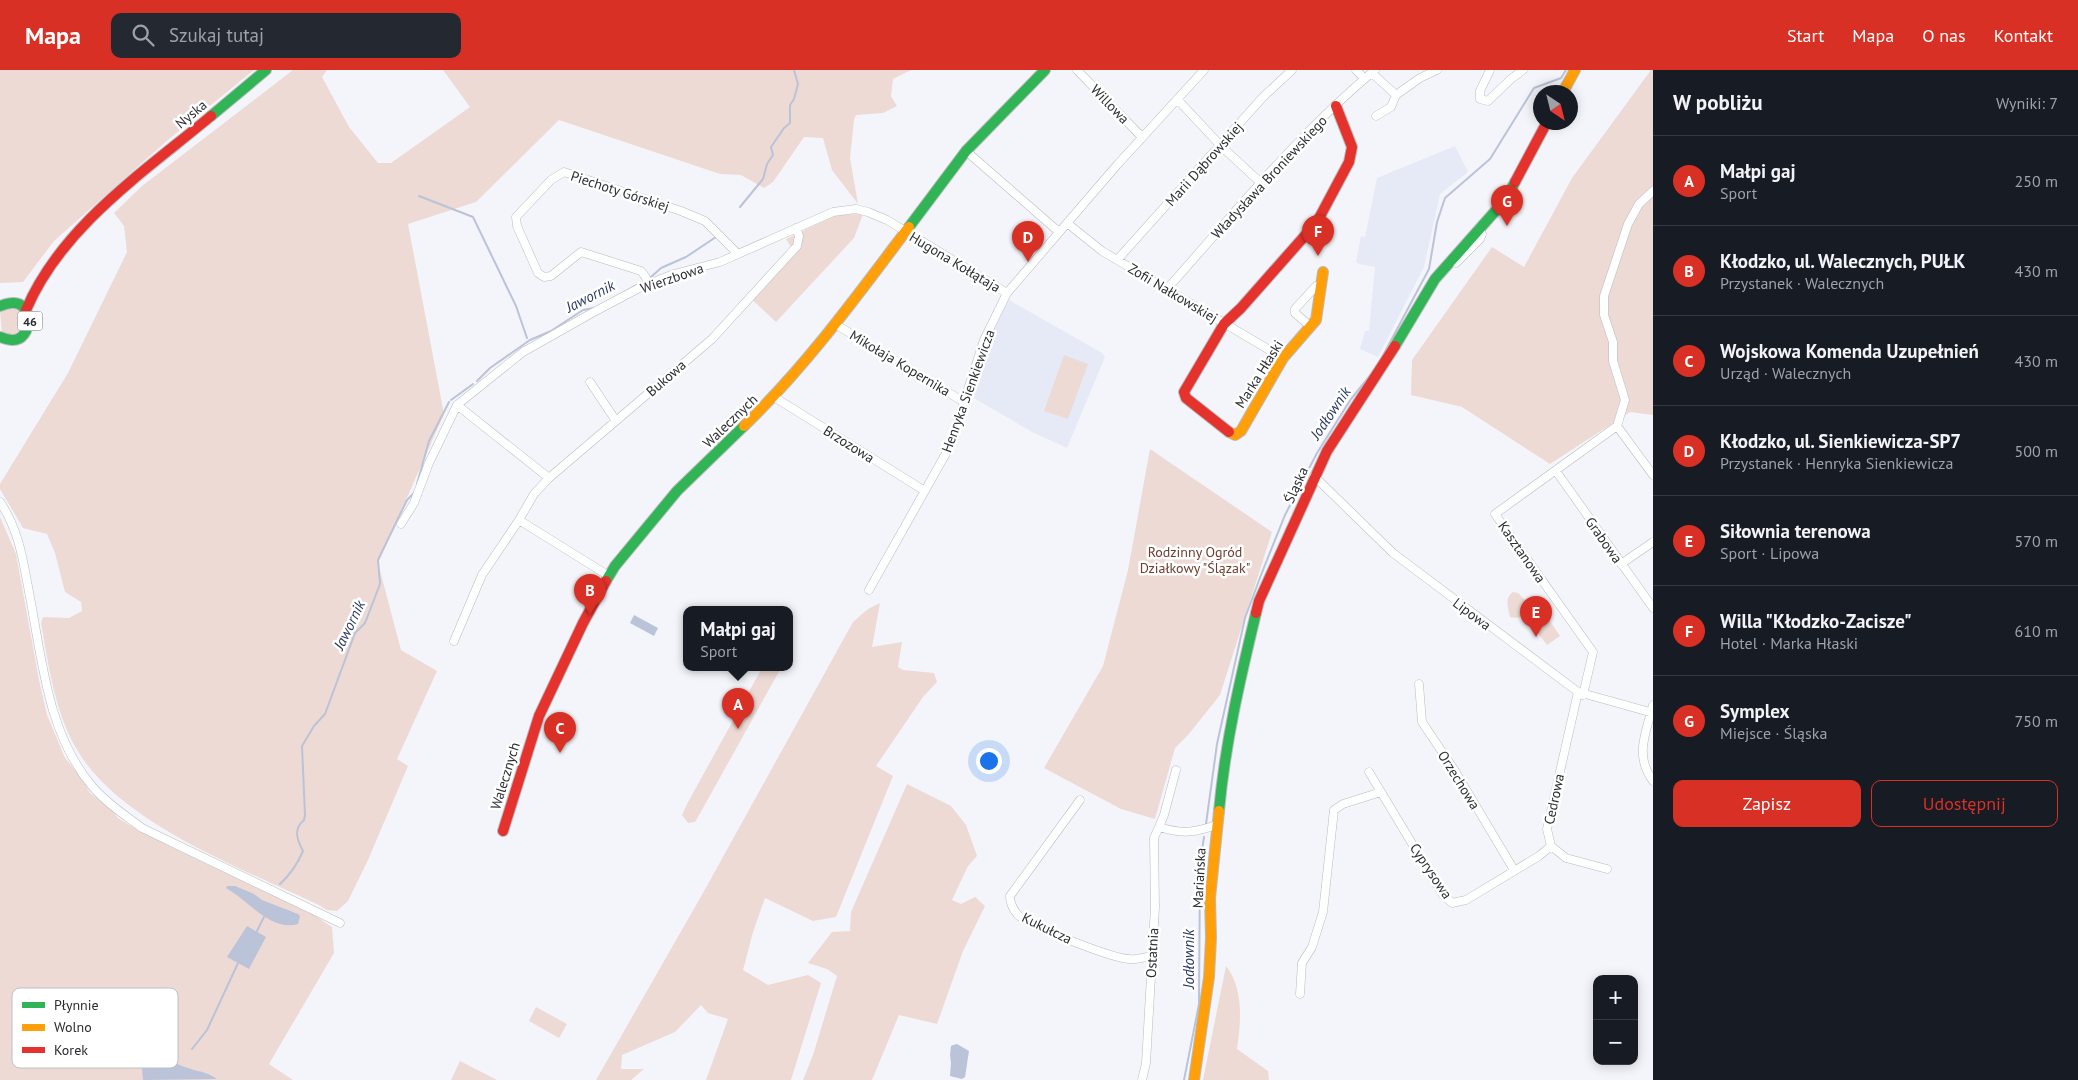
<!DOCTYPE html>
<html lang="pl">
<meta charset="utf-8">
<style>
:root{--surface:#171b24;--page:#242831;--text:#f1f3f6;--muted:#9ea1a6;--line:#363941;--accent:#d93025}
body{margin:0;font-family:"PT Sans",sans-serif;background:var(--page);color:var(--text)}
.controls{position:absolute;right:15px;bottom:15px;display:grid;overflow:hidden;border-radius:10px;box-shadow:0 2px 12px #0003}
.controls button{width:45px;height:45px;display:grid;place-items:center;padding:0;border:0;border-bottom:1px solid var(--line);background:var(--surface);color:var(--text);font:25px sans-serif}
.compass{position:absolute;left:1533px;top:15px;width:45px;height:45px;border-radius:50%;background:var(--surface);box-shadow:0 2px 12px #0003;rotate:145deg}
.you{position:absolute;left:988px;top:690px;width:18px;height:18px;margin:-12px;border:4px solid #fff;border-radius:50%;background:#1a73e8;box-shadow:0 0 0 8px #1a73e833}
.badge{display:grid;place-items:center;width:32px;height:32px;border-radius:50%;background:var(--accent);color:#fff;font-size:16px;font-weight:700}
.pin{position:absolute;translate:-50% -41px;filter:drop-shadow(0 1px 2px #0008)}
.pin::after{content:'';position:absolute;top:26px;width:18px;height:15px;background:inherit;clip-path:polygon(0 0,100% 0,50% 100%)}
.popup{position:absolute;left:683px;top:536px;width:110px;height:65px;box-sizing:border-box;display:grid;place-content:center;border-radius:10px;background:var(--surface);filter:drop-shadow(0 1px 4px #0005);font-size:16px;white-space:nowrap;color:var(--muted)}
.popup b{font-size:19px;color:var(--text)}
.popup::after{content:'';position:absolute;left:50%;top:100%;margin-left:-10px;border:10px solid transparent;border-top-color:var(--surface)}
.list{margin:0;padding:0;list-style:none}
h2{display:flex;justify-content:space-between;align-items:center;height:65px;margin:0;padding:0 20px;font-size:21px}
h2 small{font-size:16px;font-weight:400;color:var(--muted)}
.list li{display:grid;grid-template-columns:32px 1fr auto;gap:15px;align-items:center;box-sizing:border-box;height:90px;padding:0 20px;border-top:1px solid var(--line)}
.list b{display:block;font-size:19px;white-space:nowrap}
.list p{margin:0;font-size:16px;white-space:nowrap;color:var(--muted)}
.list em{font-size:16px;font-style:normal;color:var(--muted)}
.actions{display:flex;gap:10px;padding:15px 20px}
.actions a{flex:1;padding:11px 0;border:1px solid var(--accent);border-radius:10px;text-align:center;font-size:18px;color:var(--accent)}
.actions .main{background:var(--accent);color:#fff}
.icon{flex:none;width:28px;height:28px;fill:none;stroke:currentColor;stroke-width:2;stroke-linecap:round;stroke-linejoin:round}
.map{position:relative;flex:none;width:1653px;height:1010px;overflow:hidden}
header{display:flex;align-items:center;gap:30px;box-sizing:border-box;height:70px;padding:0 25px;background:var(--accent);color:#fff}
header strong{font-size:24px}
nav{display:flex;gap:28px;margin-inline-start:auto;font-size:18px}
.search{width:350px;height:45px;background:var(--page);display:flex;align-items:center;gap:12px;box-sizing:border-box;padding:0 18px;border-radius:10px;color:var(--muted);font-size:19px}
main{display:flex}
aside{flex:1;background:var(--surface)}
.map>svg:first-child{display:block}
.built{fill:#e5eaf6}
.green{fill:#eddad5}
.water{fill:#bac3d8}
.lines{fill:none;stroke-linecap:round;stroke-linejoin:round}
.stream{stroke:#bac3d8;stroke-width:2}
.street-casing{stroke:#babbbf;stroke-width:9}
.fast-casing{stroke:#babbbf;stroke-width:12}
.slow-casing{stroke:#babbbf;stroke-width:12}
.jam-casing{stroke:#babbbf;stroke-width:12}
.street{stroke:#fdfefe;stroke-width:8}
.fast{stroke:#30b455;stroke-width:10}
.slow{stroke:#ff9f0a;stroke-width:10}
.jam{stroke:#e5322d;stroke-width:10}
.labels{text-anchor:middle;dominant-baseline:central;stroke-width:5;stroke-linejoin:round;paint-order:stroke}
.shield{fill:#fff;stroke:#6b6c6f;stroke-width:1}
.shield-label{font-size:12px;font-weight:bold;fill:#2b2d31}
.street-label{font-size:14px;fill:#2b2d31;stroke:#fff}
.park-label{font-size:14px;fill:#6d3c2c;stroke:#fff}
.water-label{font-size:15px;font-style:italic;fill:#293861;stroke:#fff}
.key{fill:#fff;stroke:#bfc0c1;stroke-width:1}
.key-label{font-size:14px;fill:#2b2d31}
</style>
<header>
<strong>Mapa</strong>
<div class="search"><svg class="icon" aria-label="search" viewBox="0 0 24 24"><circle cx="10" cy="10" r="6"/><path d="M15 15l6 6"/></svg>Szukaj tutaj</div>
<nav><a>Start</a><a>Mapa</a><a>O nas</a><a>Kontakt</a></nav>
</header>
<main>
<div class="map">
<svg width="1653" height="1010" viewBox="0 0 1653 1010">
<rect width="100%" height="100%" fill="#f4f5fa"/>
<path class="built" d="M1455,76L1468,102L1440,124L1424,197L1378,287L1360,279L1365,261H1369L1375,197L1359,194L1356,192L1361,166L1365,167L1377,108Z
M1009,230L1102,283L1105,287L1067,378L1032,362L972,327L988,272Z"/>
<path class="green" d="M0,0H254L169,69L54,171L23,212L0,213Z
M293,0H327L322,7L349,57L378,93H391L470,37L443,0H911L893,9L891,26L897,36L883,43L856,45L854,50L850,88L858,134L832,100L823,68L804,67L773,112L764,118L741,105L720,104L559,50L476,132L408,154L444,344L378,493L401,580L437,601L397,689L408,696L368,790L348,831L337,841L327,840L317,834C243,799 123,754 79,683C55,645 49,597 41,553L43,547L69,548L82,541L81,532L65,522L55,483L47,464L23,458L0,419V414L68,303L127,182L124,156L114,143L142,116Z
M1651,0H1653V345L1630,342L1550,394L1462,337L1411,325L1412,290L1492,177L1524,197L1572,108Z
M863,144L854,168L776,252L747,225L791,177L786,169L836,145Z
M17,237L24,244L21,262L12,266L2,263L0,241L3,238Z
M1064,285L1088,294L1068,349L1044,341Z
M1150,379L1272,462L1220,625L1188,665L1175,678L1155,749L1121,739L1044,698L1103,596L1128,500Z
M0,447L16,484L39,610L47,645L65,688L81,707L90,723L112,740L118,748L138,760L177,780L314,845L332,857L334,883L269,994L293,1010H0Z
M1513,522L1518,523L1531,536L1526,544L1517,548L1510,547C1508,537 1504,529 1513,522Z
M880,533L872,577L902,572L898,597L903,600L934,603L937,612L923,627L876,696L893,706L836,847L813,851L765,828L753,862L743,900L768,915L808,905L821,913L791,1010H706L728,949L708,943L701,935L675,962L622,985L621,999H644L631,1010H596L703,823L853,552L868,539Z
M1545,544L1560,566L1547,575L1531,554Z
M762,598H781L698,747L695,752L688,753L682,745L687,734Z
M907,714L951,736L966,755L977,786L968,796L952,830L961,834L975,827L985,836L963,881L937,954L899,945L872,1010H803L813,985L837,906L827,899L808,893L832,862L850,861L851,842Z
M1226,896C1244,919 1241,952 1237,979L1268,1001L1269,1010H1203Z
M536,937L567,954L559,968L529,951Z
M460,991L497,1010H451Z"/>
<path class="water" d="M634,545L658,558L654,566L630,553Z
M227,816H235L254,824L262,830L298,844L300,846L298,854C271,862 248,830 226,818Z
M247,856L266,867L249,899L227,887Z
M957,974L969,981L965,1007L962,1009L950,1006L951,993L950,985L951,976L953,975Z
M149,987C169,987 173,994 191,999C203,1003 205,1001 217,1009L143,1010L142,998Z"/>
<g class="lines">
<path class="stream" d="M419,126L473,147L516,236L527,268
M740,137L763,109L767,94L773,85L771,77L784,58L790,53V35L794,29L798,14L794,0
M651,207L661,198L686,187L716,167
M624,222L640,213
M1379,293L1429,199L1437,152L1445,128L1490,89L1534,18L1561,8L1566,0
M477,311L490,298L530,270L551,261L583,240L594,238
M451,330L473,314
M417,414L429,371L449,332
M1206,754L1217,674L1245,548L1261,505L1285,445L1317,383L1351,329L1377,297
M280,814C291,804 297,795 303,781C297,770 293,759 304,750L305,745L302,676L314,656L325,644L355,563L365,553L380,514L378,490L407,430L414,423
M256,863L265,845
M192,979L207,960L239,891
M1184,1010L1199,934L1200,793L1204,767"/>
<defs>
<path id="street" d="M1077,0L1142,67
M1356,0L1364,8
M1490,0L1480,21V29L1488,31L1511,9L1523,0
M1372,3L1396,25L1420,8L1437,0
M1177,29L1221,76L1261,113
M1376,46L1391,37L1396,25
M966,81L1059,162
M1067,153L1102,181L1283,288
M1118,189L1263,27L1292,0
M1450,191L1456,193L1480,169L1482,164L1478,159
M649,214L645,206L641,201L581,182L551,206L544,207L538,203L517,156L516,147L551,110L564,102L681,141L705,151L738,184
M1167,219C1234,144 1298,64 1375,0
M835,254L964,332
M1310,256L1295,243V239L1316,216H1321
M590,312L616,351
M774,327L925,421
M1617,356L1625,330L1613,291V272L1604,245V226L1628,154L1639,134L1653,121
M1617,356L1653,405
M1556,401L1653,538
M1314,406L1393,483L1578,622L1653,643
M549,408L457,335L523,282L592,243L643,216L674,204L720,192L833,142L856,139L868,142L887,150L1007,223
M0,432C19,460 23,490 29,522C42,588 47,663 92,716C106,733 125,745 142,758L340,853
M519,450L534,424L549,408L712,269L797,176L799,166L796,158
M401,454L414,433L429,393L457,335
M1621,494L1653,472
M869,520L949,378L984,270L1007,223L1117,95L1204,0
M454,571L482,505L519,450L609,506
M1419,614L1422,652L1455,701L1514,800
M1578,622L1547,759L1551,776L1566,788L1607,799
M1583,625L1593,582L1495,444L1617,356
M1653,635C1646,663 1634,685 1653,711
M1176,700L1164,745L1159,757C1182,764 1194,763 1216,755
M1369,702L1443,825L1452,833L1466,830L1539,786L1551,776
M1080,730L1010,826C1010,833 1013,839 1017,844C1028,856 1112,888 1129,889C1136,890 1145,887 1152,886
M1300,924L1302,893L1312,877L1323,842L1334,740L1343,734L1381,722
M1142,1010L1146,993L1155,837L1154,768L1159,757"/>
<path id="fast" d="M211,46L266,0
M909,157L966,81L1045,0
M0,236C3,235 8,233 12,233C34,231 33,271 12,270C8,270 3,268 0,267
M1395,276L1435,209L1506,129L1515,112
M606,511L615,496L677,421L744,356
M1219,741C1225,674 1240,609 1256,543"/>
<path id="slow" d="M1563,22L1575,0
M744,356C807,295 857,226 909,157
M1229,362L1235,365L1241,361L1283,288L1316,250L1323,202
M1194,1010L1209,907L1211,868L1210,828L1219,741"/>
<path id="jam" d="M1515,112L1547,52
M26,240C61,157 144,102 211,46
M1229,362L1186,328L1184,322L1224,254L1241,238L1317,152L1349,92L1352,77L1336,36
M1256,543L1259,531L1327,381L1395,276
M503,761L539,646L583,553L606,511"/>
</defs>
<use href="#street" class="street-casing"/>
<use href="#fast" class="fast-casing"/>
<use href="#slow" class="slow-casing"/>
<use href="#jam" class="jam-casing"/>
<use href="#street" class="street"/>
<use href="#fast" class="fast"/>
<use href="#slow" class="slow"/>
<use href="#jam" class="jam"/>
</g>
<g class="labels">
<rect class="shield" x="17.5" y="241.5" width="25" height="19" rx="4"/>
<g class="shield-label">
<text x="30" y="251">46</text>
</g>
<g class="street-label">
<text transform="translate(1110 34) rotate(46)">Willowa</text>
<text transform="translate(191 44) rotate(-40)">Nyska</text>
<text transform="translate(1204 94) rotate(-48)">Marii Dąbrowskiej</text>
<text transform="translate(1269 107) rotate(-47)">Władysława Broniewskiego</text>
<text transform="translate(620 121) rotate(18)">Piechoty Górskiej</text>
<text transform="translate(955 192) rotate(31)">Hugona Kołłątaja</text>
<text transform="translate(672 208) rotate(-19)">Wierzbowa</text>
<text transform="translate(1173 223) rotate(31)">Zofii Nałkowskiej</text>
<text transform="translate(900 293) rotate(31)">Mikołaja Kopernika</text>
<text transform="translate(1259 304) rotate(-58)">Marka Hłaski</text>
<text transform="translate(666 308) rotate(-41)">Bukowa</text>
<text transform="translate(968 321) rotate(-70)">Henryka Sienkiewicza</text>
<text transform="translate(730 351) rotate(-44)">Walecznych</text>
<text transform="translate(849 374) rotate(32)">Brzozowa</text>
<text transform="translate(1296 415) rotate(-66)">Śląska</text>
<text transform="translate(1604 470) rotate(55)">Grabowa</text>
<text transform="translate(1522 482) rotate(55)">Kasztanowa</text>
<text transform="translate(1472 544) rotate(37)">Lipowa</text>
<text transform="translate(505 706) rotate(-73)">Walecznych</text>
<text transform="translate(1459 710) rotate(58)">Orzechowa</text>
<text transform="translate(1554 729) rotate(-78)">Cedrowa</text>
<text transform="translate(1431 801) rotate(56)">Cyprysowa</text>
<text transform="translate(1199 808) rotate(-87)">Mariańska</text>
<text transform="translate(1047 858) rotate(26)">Kukułcza</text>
<text transform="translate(1152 883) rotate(-87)">Ostatnia</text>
</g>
<g class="park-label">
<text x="1195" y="482">Rodzinny Ogród<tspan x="1195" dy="16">Działkowy "Ślązak"</tspan></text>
</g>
<g class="water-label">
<text transform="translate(590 226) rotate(-27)">Jawornik</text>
<text transform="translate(1330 343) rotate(-56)">Jodłownik</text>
<text transform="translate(349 555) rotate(-64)">Jawornik</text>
<text transform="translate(1188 889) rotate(-90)">Jodłownik</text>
</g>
</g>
<rect x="12" y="918" width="166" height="80" rx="8" class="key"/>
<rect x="22" y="932" width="23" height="6" fill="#30b455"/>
<rect x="22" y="954" width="23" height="7" fill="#ff9f0a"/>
<rect x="22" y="977" width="23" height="6" fill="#e5322d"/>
<g class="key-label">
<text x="54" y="940">Płynnie</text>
<text x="54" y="962">Wolno</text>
<text x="54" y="985">Korek</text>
</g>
</svg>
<div class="controls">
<button>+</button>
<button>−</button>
</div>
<svg class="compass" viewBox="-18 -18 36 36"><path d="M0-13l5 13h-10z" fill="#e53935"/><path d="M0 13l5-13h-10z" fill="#9ea1a6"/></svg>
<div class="you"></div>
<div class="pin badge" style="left:738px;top:659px">A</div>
<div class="popup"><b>Małpi gaj</b>Sport</div>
<div class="pin badge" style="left:590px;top:545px">B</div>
<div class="pin badge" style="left:560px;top:683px">C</div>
<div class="pin badge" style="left:1028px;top:192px">D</div>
<div class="pin badge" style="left:1536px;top:567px">E</div>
<div class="pin badge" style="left:1318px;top:186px">F</div>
<div class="pin badge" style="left:1507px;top:156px">G</div>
</div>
<aside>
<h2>W pobliżu<small>Wyniki: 7</small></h2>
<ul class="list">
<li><span class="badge">A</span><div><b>Małpi gaj</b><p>Sport</p></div><em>250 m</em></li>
<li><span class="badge">B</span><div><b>Kłodzko, ul. Walecznych, PUŁK</b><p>Przystanek · Walecznych</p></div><em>430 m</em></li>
<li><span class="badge">C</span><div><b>Wojskowa Komenda Uzupełnień</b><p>Urząd · Walecznych</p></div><em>430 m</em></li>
<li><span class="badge">D</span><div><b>Kłodzko, ul. Sienkiewicza-SP7</b><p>Przystanek · Henryka Sienkiewicza</p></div><em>500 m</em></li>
<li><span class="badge">E</span><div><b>Siłownia terenowa</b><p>Sport · Lipowa</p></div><em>570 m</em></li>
<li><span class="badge">F</span><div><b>Willa &quot;Kłodzko-Zacisze&quot;</b><p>Hotel · Marka Hłaski</p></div><em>610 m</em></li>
<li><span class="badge">G</span><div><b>Symplex</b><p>Miejsce · Śląska</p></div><em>750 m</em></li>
</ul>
<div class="actions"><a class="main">Zapisz</a><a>Udostępnij</a></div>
</aside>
</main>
